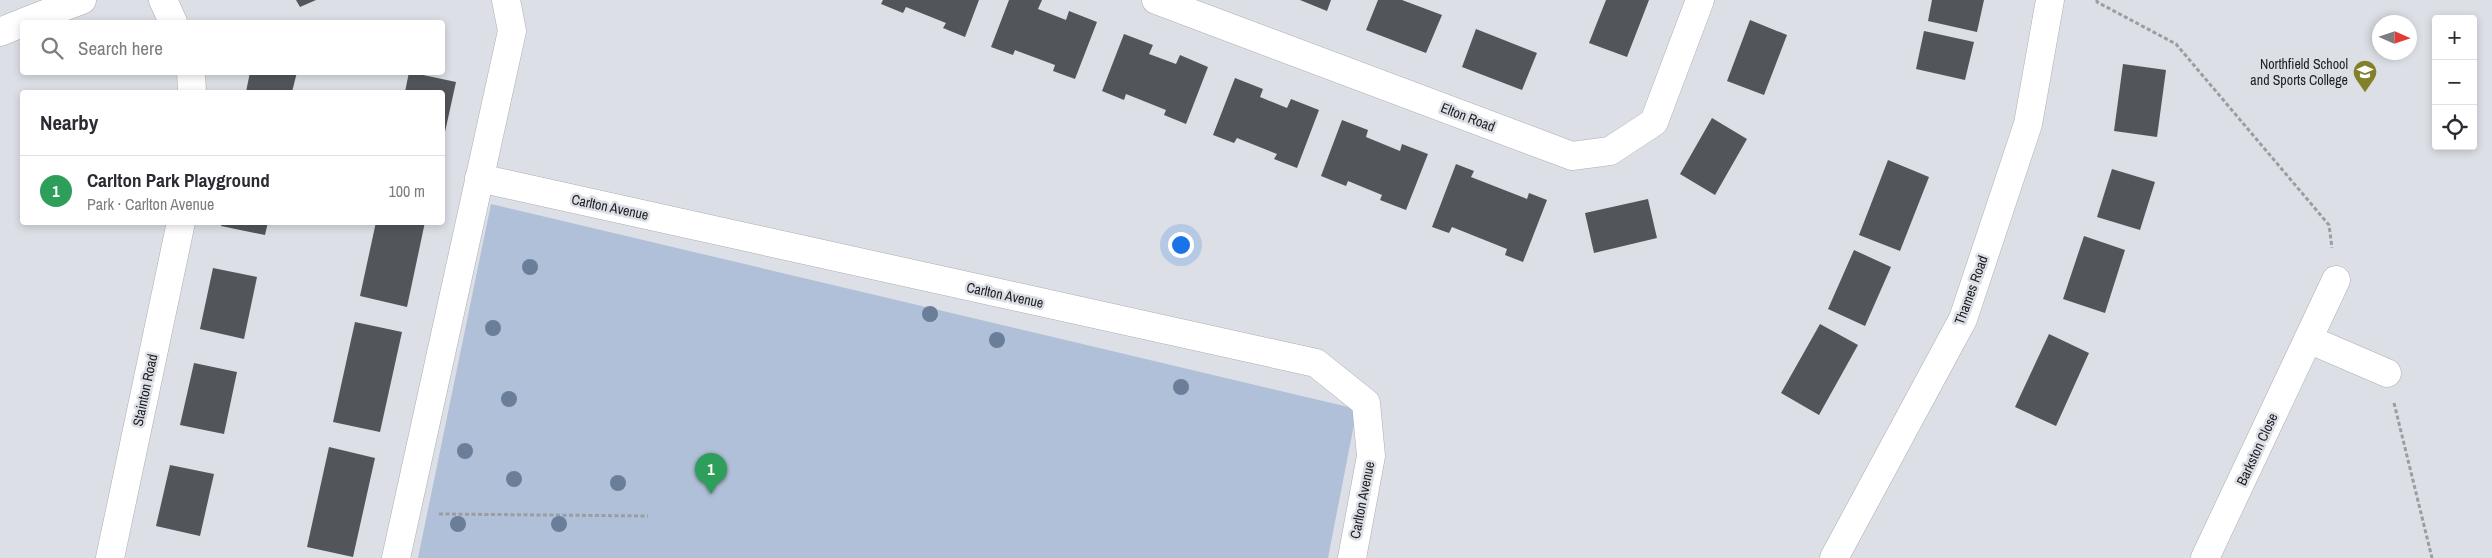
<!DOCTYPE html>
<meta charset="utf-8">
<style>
:root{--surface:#fff;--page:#f7f7f7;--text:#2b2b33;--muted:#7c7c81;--line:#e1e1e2;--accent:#7c3aed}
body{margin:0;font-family:"Archivo Narrow",sans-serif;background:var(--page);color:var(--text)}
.controls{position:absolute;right:15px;top:15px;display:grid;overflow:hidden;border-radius:5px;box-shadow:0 2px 8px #0003}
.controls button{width:45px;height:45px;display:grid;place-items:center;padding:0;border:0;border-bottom:1px solid var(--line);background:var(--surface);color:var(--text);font:25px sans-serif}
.compass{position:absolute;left:2372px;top:15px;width:45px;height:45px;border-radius:50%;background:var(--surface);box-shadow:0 2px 8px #0003;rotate:93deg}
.you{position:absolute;left:1180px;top:244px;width:18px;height:18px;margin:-12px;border:4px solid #fff;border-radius:50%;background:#1a73e8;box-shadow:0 0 0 8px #1a73e833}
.badge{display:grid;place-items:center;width:32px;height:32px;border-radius:50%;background:var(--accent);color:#fff;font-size:16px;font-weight:700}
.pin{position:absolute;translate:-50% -41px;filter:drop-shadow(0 1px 2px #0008)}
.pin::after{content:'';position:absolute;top:26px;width:18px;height:15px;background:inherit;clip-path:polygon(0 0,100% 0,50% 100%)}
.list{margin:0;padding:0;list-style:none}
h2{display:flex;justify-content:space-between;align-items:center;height:65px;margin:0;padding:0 20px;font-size:21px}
h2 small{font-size:16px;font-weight:400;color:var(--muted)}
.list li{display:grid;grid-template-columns:32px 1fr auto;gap:15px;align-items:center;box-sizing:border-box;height:70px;padding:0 20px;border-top:1px solid var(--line)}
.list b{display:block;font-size:19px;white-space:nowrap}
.list p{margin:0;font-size:16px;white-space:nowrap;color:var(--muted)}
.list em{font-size:16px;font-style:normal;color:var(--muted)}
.icon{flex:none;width:28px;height:28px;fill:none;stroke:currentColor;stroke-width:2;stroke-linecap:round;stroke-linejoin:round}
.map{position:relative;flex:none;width:2492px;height:558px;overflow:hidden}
.search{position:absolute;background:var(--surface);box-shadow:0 2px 8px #0003;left:20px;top:20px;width:425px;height:55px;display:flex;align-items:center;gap:12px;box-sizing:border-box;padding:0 18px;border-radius:5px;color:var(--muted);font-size:19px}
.panel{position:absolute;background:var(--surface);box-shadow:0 2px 8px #0003;left:20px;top:90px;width:425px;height:135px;border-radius:5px}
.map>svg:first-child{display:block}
.green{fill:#b0c0d8}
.building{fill:#52555a}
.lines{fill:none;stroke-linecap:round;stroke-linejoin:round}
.street-casing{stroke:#aaadb2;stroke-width:29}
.secondary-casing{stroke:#aaadb2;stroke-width:29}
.path{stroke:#9a9da1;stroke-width:3;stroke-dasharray:4 2.5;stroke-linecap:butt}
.street{stroke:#fff;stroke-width:28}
.secondary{stroke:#fff;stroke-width:28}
.tree{fill:#6a7d99}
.labels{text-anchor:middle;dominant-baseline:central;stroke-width:5;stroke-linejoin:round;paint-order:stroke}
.poi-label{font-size:14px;fill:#1d1e20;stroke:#dcdfe5;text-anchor:end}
.street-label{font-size:14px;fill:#1d1e20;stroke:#dcdfe5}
</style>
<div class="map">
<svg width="2492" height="558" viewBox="0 0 2492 558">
<rect width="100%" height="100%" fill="#dcdfe5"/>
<path class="green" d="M491,204L1357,409L1328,558H418Z"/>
<path class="building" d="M296,0H316L300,7Z
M883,0H979L965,37L943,28L946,23L906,7L903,13L881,4Z
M1009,0H1042L1038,9L1066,20L1069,11L1097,22L1075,79L1053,71L1055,65L1015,50L1013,55L991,47Z
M1300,0H1331L1327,11Z
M1378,0H1402L1442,15L1426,53L1366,30Z
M1606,0H1649L1627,57L1589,43Z
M1932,0H1984L1977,32L1928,21Z
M1750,20L1787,35L1764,95L1727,81Z
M1476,29L1537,53L1522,90L1462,67Z
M1924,31L1974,42L1965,80L1916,69Z
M1124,34L1153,45L1149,54L1176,64L1180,55L1208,67L1186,124L1164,115L1166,110L1126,94L1124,100L1102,91Z
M2123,64L2166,70L2157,137L2114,131Z
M250,72H297L292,92H246Z
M409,72L456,82L443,141L442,92H405Z
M1235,78L1263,89L1260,97L1287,108L1291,99L1319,110L1297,168L1274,159L1277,154L1237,138L1234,143L1213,135Z
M1712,118L1747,139L1715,195L1680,174Z
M1342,120L1368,130L1366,137L1400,151L1402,144L1428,154L1406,210L1380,200L1382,195L1348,181L1346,186L1321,176Z
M1888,160L1929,177L1900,251L1859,235Z
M1456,164L1474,171L1471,177L1527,199L1529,193L1547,200L1523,262L1505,255L1507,249L1452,227L1449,233L1432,227Z
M2112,169L2155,182L2140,230L2097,217Z
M1648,199L1657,238L1594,253L1585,213Z
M222,222H268L265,235L221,226Z
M376,222H425L407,307L360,296Z
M2084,236L2125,250L2105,313L2063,299Z
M1854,250L1891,267L1865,326L1828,309Z
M213,268L257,277L244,339L200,329Z
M355,322L402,332L380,432L333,422Z
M1820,324L1858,345L1819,415L1781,393Z
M2049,334L2089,353L2056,426L2015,407Z
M194,363L237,372L224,434L180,425Z
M329,447L375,458L353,557L307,547Z
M170,465L214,474L200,536L156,526Z"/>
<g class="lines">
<defs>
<path id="street" d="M163,0L173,22
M1156,0L1572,156L1610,151L1654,122L1700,0
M24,22L82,0
M0,32L22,23
M191,72L192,92
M479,178L1316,363L1366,403L1371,456L1352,558
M2308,339L2387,373
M110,558L181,222
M396,558L512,31L506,0
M2205,558L2336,280"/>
<path id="secondary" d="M1834,558L1963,319L2028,124L2050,0"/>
</defs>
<use href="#street" class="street-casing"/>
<use href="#secondary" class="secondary-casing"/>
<path class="path" d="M2097,0V2L2176,44L2329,225L2332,248
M2394,403L2432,558
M439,514L648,516"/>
<use href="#street" class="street"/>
<use href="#secondary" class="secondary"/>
</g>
<g class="tree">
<circle cx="530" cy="267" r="8"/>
<circle cx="930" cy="314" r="8"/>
<circle cx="493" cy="328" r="8"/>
<circle cx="997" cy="340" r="8"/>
<circle cx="1181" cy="387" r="8"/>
<circle cx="509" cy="399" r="8"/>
<circle cx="465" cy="451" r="8"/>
<circle cx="514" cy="479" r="8"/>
<circle cx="618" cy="483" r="8"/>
<circle cx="458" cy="524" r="8"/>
<circle cx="559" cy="524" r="8"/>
</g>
<defs>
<symbol id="school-pin" viewBox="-11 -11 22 30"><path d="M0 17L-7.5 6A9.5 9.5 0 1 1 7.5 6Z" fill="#828028" stroke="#dcdfe5"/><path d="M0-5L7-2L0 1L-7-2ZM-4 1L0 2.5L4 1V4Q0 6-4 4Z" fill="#fff"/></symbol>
</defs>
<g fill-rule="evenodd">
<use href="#school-pin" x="2351" y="58" width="28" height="38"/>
</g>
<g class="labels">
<g class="poi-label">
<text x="2348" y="64">Northfield School<tspan x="2348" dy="16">and Sports College</tspan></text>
</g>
<g class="street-label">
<text transform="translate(1468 117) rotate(21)">Elton Road</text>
<text transform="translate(610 207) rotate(12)">Carlton Avenue</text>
<text transform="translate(1971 290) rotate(-70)">Thames Road</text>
<text transform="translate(1005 295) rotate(12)">Carlton Avenue</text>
<text transform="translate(145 390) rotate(-78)">Stainton Road</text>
<text transform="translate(2257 449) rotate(-65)">Barkston Close</text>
<text transform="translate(1362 500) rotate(-79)">Carlton Avenue</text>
</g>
</g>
</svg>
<div class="controls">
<button>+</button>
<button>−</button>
<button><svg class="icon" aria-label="locate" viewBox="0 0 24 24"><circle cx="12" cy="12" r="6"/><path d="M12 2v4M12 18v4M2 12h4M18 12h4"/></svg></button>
</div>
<svg class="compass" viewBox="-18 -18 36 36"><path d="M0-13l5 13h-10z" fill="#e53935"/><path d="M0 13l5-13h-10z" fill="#7c7c81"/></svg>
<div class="you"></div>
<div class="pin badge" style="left:711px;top:494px;background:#2e9e5b">1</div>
<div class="search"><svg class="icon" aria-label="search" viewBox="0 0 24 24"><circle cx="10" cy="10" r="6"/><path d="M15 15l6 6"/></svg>Search here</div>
<section class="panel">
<h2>Nearby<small></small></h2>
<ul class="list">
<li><span class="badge" style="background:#2e9e5b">1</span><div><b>Carlton Park Playground</b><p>Park · Carlton Avenue</p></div><em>100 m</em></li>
</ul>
</section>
</div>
